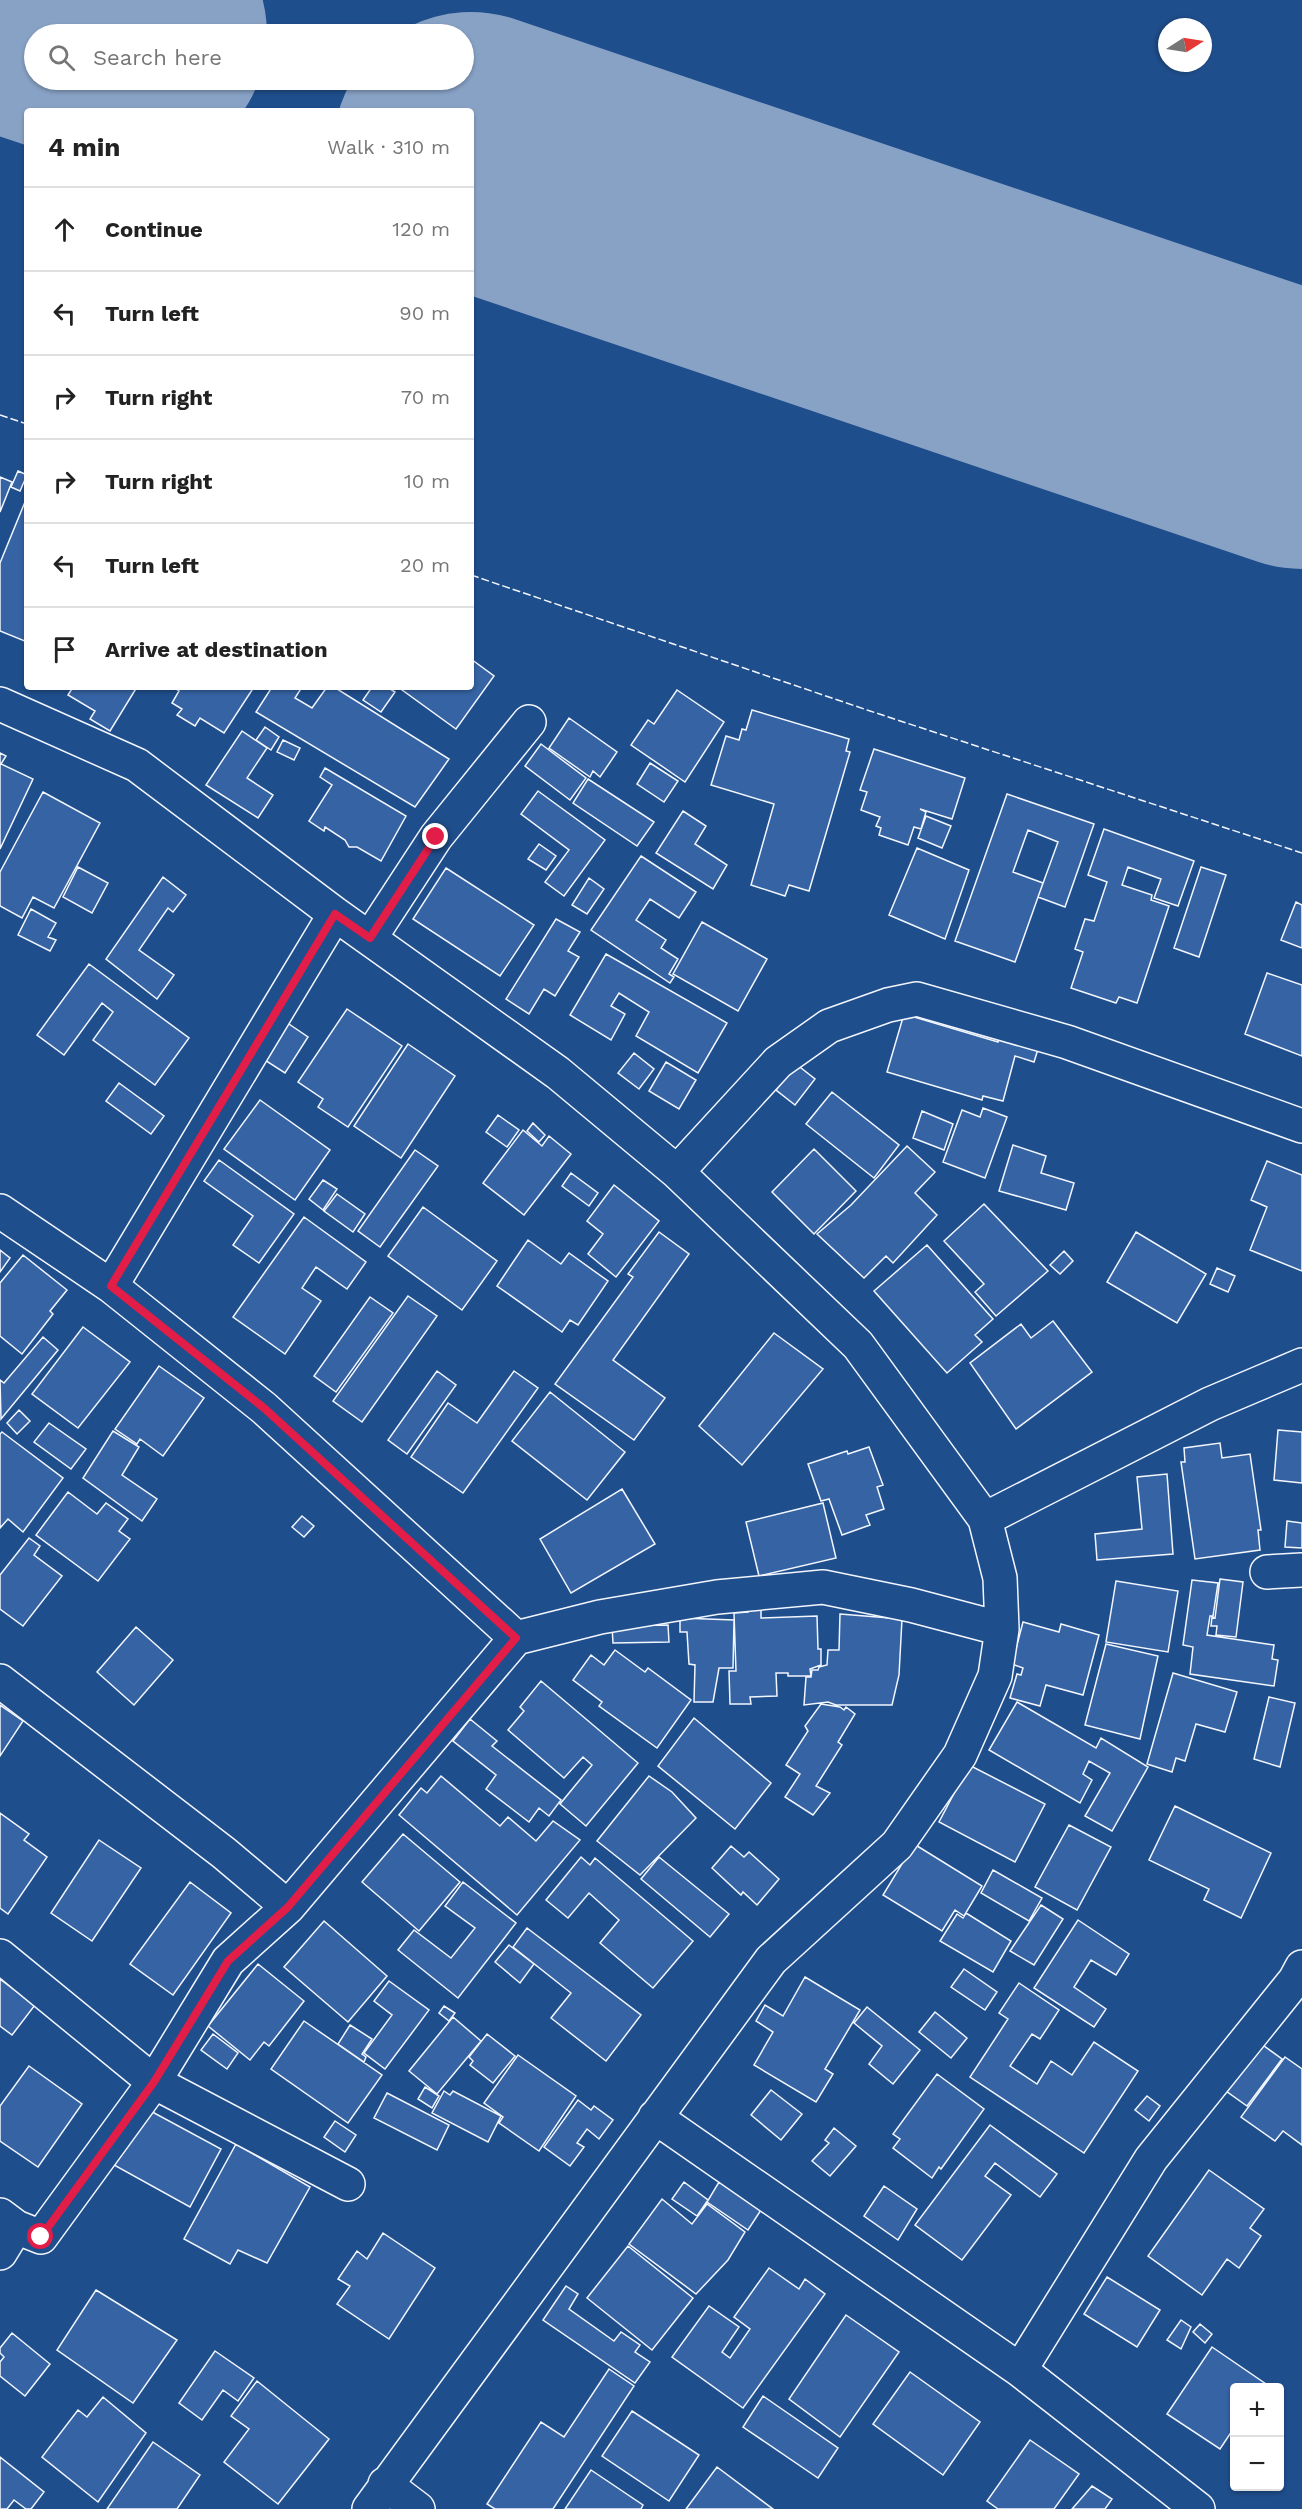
<!DOCTYPE html>
<meta charset="utf-8">
<style>
:root{--surface:#fff;--page:#f6f6f6;--text:#222;--muted:#767676;--line:#e0e0e0}
body{margin:0;font-family:"Work Sans",sans-serif;background:var(--page);color:var(--text)}
.controls{position:absolute;right:18px;bottom:18px;display:grid;overflow:hidden;border-radius:6px;box-shadow:0 2px 4px #0004}
.controls button{width:54px;height:54px;display:grid;place-items:center;padding:0;border:0;border-bottom:2px solid var(--line);background:var(--surface);color:var(--text);font:30px sans-serif}
.compass{position:absolute;left:1158px;top:18px;width:54px;height:54px;border-radius:50%;background:var(--surface);box-shadow:0 2px 4px #0004;rotate:78deg}
.stop{position:absolute;width:18px;height:18px;margin:-14px;border:4px solid #e11d48;border-radius:50%;background:#fff}
.stop.end{background:#e11d48;border-color:#fff;box-shadow:0 2px 6px #0008}
.list{margin:0;padding:0;list-style:none}
h2{display:flex;justify-content:space-between;align-items:center;height:78px;margin:0;padding:0 24px;font-size:26px}
h2 small{font-size:20px;font-weight:400;color:var(--muted)}
.list li{display:grid;grid-template-columns:39px 1fr auto;gap:18px;align-items:center;box-sizing:border-box;height:84px;padding:0 24px;border-top:2px solid var(--line)}
.list b{display:block;font-size:22px;white-space:nowrap}
.list em{font-size:20px;font-style:normal;color:var(--muted)}
.icon{flex:none;width:33px;height:33px;fill:none;stroke:currentColor;stroke-width:2;stroke-linecap:round;stroke-linejoin:round}
.map{position:relative;flex:none;width:1302px;height:2509px;overflow:hidden}
.search{position:absolute;background:var(--surface);box-shadow:0 2px 4px #0004;left:24px;top:24px;width:450px;height:66px;display:flex;align-items:center;gap:15px;box-sizing:border-box;padding:0 21px;border-radius:33px;color:var(--muted);font-size:22px}
.panel{position:absolute;background:var(--surface);box-shadow:0 2px 4px #0004;left:24px;top:108px;width:450px;height:582px;border-radius:6px}
.map>svg:first-child{display:block}
.lines{fill:none;stroke-linecap:round;stroke-linejoin:round}
.runway{stroke:#88a2c6;stroke-width:276}
.building{fill:#3563a3;stroke:#f2f6ff;stroke-width:1.5}
.street-casing{stroke:#f2f6ff;stroke-width:36}
.street{stroke:#1f4e8c;stroke-width:33}
.fence{stroke:#f2f6ff;stroke-width:1.5;stroke-dasharray:8 3;stroke-linecap:butt}
.route{stroke:#e11d48;stroke-width:8}
</style>
<div class="map">
<svg width="1302" height="2509" viewBox="0 0 1302 2509">
<rect width="100%" height="100%" fill="#1f4e8c"/>
<g class="lines">
<path class="runway" d="M27,0L129,34
M471,150L1302,431"/>
</g>
<path class="building" d="M18,471L27,475L20,491L11,487Z
M0,477L12,482L0,512Z
M27,497V642L0,631V563Z
M471,659L494,676L456,729L398,687H471Z
M73,687H137L110,731L90,719L95,711L68,695Z
M173,687H254L224,733L200,718L195,726L177,715L182,709L172,703L179,691Z
M272,687H302L295,698L312,708L327,687H334L449,759L415,807L256,712Z
M372,687H387L395,692L381,712L363,700Z
M677,690L724,722L685,782L631,745L648,720L654,724Z
M752,710L849,739L846,751L850,752L809,891L789,885L785,896L751,885L774,804L711,785L726,736L739,740L742,729L746,730Z
M569,718L617,752L600,777L593,771L590,777L549,748Z
M265,727L279,737L271,750L256,740Z
M242,731L267,748L247,778L273,795L258,818L206,785Z
M283,740L300,748L294,760L277,752Z
M541,744L586,778L570,800L525,766Z
M874,749L965,778L952,819L920,809L926,812L921,829L914,827L908,845L879,835L881,828L876,826L880,817L861,810L867,792L860,790Z
M0,753L6,756L1,764L33,779L0,849Z
M650,763L678,781L664,802L637,784Z
M325,768L406,816L381,861L357,847H349L345,840L325,827L324,831L309,821L332,785L320,777Z
M588,779L654,822L637,846L573,803Z
M538,791L605,840L564,896L545,882L569,850L521,814Z
M43,792L100,823L54,908L33,897L22,918L0,906V872Z
M1007,794L1094,824L1065,907L1038,897L1058,842L1028,830L1013,872L1043,883L1015,962L955,941Z
M683,811L706,826L695,844L727,865L713,889L656,853Z
M926,816L951,826L942,848L918,838Z
M1104,829L1194,861L1178,906L1154,898L1161,879L1128,867L1122,885L1152,895L1151,900L1169,906L1137,1003L1119,997L1116,1003L1071,988L1083,952L1075,949L1085,919L1094,921L1107,882L1088,875Z
M539,844L556,856L546,870L528,859Z
M917,848L969,870L945,939L889,915Z
M641,856L696,892L679,918L650,899L636,920L666,940L661,948L678,959L669,974L674,977L670,983L591,930Z
M78,867L108,883L92,913L63,897Z
M1201,867L1226,875L1199,957L1174,948Z
M446,868L534,925L500,976L413,919Z
M163,877L186,895L173,912L168,908L139,950L174,975L157,999L106,959Z
M589,878L604,889L587,914L572,905Z
M1296,902L1302,905V948L1281,940Z
M31,909L56,923L48,937L56,940L50,951L18,935Z
M556,919L580,932L568,951L579,957L555,996L544,989L529,1014L506,999Z
M702,922L767,959L738,1011L673,974Z
M606,954L727,1023L698,1073L636,1036L649,1012L619,993L611,1006L625,1014L611,1040L570,1015Z
M89,964L189,1038L155,1085L93,1040L113,1012L102,1003L64,1055L37,1035Z
M1267,973L1302,985V1056L1245,1034Z
M347,1009L402,1046L348,1127L318,1107L323,1099L298,1082Z
M904,1014L998,1042L999,1034L1039,1046L1034,1062L1015,1056L1003,1101L983,1096L982,1100L887,1072Z
M283,1020L308,1037L285,1073L260,1057Z
M408,1044L455,1076L401,1158L354,1126Z
M634,1053L654,1069L639,1089L618,1073Z
M666,1062L696,1080L679,1109L649,1091Z
M796,1064L815,1079L795,1105L776,1090Z
M119,1083L164,1116L151,1134L106,1101Z
M832,1092L899,1145L874,1178L806,1124Z
M260,1100L330,1150L295,1200L224,1149Z
M983,1108L1007,1117L985,1178L943,1162L962,1110L980,1117Z
M922,1111L953,1124L944,1150L913,1138Z
M498,1115L519,1130L507,1147L486,1132Z
M533,1123L545,1135L539,1142L527,1131Z
M523,1130L542,1146L549,1136L571,1154L524,1215L483,1183Z
M1013,1145L1046,1156L1041,1173L1074,1183L1066,1210L999,1191Z
M907,1146L935,1172L915,1193L937,1215L893,1263L886,1256L864,1278L817,1234L851,1205Z
M814,1149L856,1191L814,1234L772,1192Z
M415,1150L438,1166L380,1247L358,1231Z
M219,1160L294,1214L259,1263L233,1245L253,1216L204,1181Z
M1267,1161L1302,1175V1271L1250,1250L1267,1207L1251,1200Z
M571,1173L598,1193L589,1206L562,1186Z
M323,1180L337,1189L323,1210L309,1199Z
M614,1185L659,1221L616,1277L588,1254L603,1234L587,1221Z
M337,1194L365,1214L353,1232L324,1211Z
M984,1204L1048,1271L996,1316L975,1292L984,1284L944,1241Z
M423,1207L497,1261L462,1310L388,1256Z
M304,1217L366,1262L347,1289L316,1267L302,1288L321,1301L285,1354L233,1317Z
M659,1232L689,1254L613,1360L665,1398L634,1440L555,1384L633,1277L628,1274Z
M1136,1232L1206,1274L1177,1323L1107,1282Z
M528,1240L561,1264L569,1253L608,1281L578,1325L570,1320L562,1332L497,1286Z
M927,1245L993,1319L975,1335L982,1342L947,1373L874,1291Z
M0,1250L10,1258L0,1272Z
M1064,1251L1073,1261L1060,1274L1050,1265Z
M23,1255L67,1290L50,1311L53,1314L22,1354L0,1336V1283Z
M1217,1268L1235,1276L1228,1292L1210,1284Z
M408,1296L437,1316L362,1422L333,1401Z
M370,1297L393,1313L336,1392L314,1376Z
M1053,1321L1092,1372L1016,1429L970,1363L1021,1324L1031,1338Z
M83,1327L130,1362L78,1428L32,1394Z
M774,1333L823,1369L742,1465L699,1426Z
M43,1337L58,1350L1,1419L0,1380L4,1383Z
M159,1366L204,1398L163,1456L140,1439L137,1444L115,1429Z
M437,1371L456,1385L407,1454L388,1440Z
M514,1371L538,1388L463,1493L411,1457L448,1403L477,1423Z
M550,1392L625,1452L587,1500L512,1441Z
M19,1410L30,1421L17,1434L7,1423Z
M49,1423L86,1449L71,1469L34,1442Z
M1278,1430L1302,1432V1483L1274,1480Z
M113,1431L139,1447L122,1475L157,1499L142,1521L83,1478Z
M2,1432L63,1478L23,1532L8,1519L0,1528V1434Z
M1220,1443L1222,1458L1250,1454L1261,1530H1258L1260,1550L1195,1559L1181,1462H1185L1184,1448Z
M869,1447L883,1485L877,1487L884,1509L866,1515L870,1525L842,1535L829,1499L821,1501L808,1464L847,1451L848,1454Z
M1167,1474L1173,1554L1097,1560L1095,1534L1142,1529L1137,1477Z
M622,1489L655,1544L571,1593L540,1539Z
M68,1492L97,1514L106,1503L128,1519L119,1531L130,1539L98,1581L36,1535Z
M823,1503L836,1558L759,1576L746,1522Z
M302,1516L314,1526L304,1537L292,1527Z
M1287,1521L1302,1523V1548L1285,1547Z
M29,1538L40,1546L34,1555L62,1576L23,1626L0,1609V1575Z
M1220,1579L1243,1582L1236,1637L1216,1635L1217,1626H1211L1212,1617L1215,1618Z
M1192,1580L1218,1583L1213,1616H1210L1207,1635L1274,1645L1272,1659L1278,1660L1274,1686L1190,1674L1193,1647L1183,1645Z
M1116,1581L1178,1591L1168,1652L1106,1642Z
M748,1609H761V1618L817,1616L818,1649H821V1665L810,1669L811,1676H788V1673H776L777,1696L750,1697L751,1704H730L729,1671H736L734,1613L748,1612Z
M840,1614L902,1619L899,1675L892,1705H836L828,1702L804,1705L806,1677H811L812,1670H818L819,1667L827,1665L828,1650H839Z
M680,1618L734,1620L733,1668H719L713,1702H694L695,1665L689,1664L687,1632H680Z
M1023,1622L1059,1632L1061,1624L1099,1635L1083,1695L1046,1685L1040,1706L1010,1698L1017,1674L1021,1675L1023,1668L1012,1664Z
M668,1625L669,1642L613,1643L612,1626Z
M136,1627L173,1660L134,1705L97,1672Z
M1106,1644L1158,1656L1140,1739L1085,1725Z
M615,1650L645,1672L648,1668L691,1700L657,1748L599,1706L602,1702L573,1680L591,1655L604,1665Z
M1173,1673L1237,1692L1225,1732L1196,1724L1185,1761L1176,1758L1172,1772L1147,1764Z
M541,1681L638,1763L586,1826L560,1804L592,1765L583,1757L564,1778L508,1730L524,1711L520,1707Z
M1269,1697L1295,1703L1280,1767L1254,1759Z
M1017,1702L1096,1748L1101,1738L1148,1767L1112,1831L1085,1816L1110,1773L1089,1761L1083,1774L1092,1780L1080,1803L989,1750Z
M821,1704L840,1707L844,1710L846,1707L855,1714L838,1742L842,1745L816,1786L830,1793L813,1815L785,1797L800,1774L786,1765L808,1731L805,1726Z
M0,1705L23,1721L0,1756Z
M694,1718L771,1783L735,1829L658,1766Z
M470,1719L497,1741L492,1746L561,1800L549,1816L539,1808L529,1822L486,1789L496,1775L453,1741Z
M969,1765L1045,1804L1015,1862L939,1822Z
M441,1776L500,1826L508,1817L536,1841L553,1821L580,1840L517,1915L399,1815L421,1788L427,1793Z
M649,1776L672,1792L696,1818L640,1875L597,1841Z
M1175,1806L1271,1853L1241,1918L1204,1900L1209,1889L1149,1860Z
M0,1813L29,1834L24,1840L47,1857L8,1914L0,1908Z
M1069,1825L1111,1847L1077,1910L1035,1887Z
M403,1834L460,1882L419,1931L362,1882Z
M99,1840L141,1868L92,1941L51,1913Z
M914,1844L982,1886L964,1916L955,1910L942,1931L883,1895Z
M731,1846L744,1857L749,1852L779,1879L757,1905L743,1892L741,1895L712,1868Z
M581,1857L590,1865L595,1858L693,1941L653,1988L600,1943L619,1920L589,1893L568,1918L546,1900Z
M659,1857L729,1914L710,1937L641,1879Z
M993,1870L1042,1898L1029,1921L981,1893Z
M190,1882L231,1913L173,1995L130,1964Z
M463,1882L516,1923L458,1998L398,1950L414,1930L451,1958L475,1928L445,1906Z
M1041,1905L1063,1919L1034,1965L1010,1951Z
M966,1913L1011,1941L993,1972L940,1941L957,1914L963,1918Z
M1078,1920L1129,1954L1116,1975L1091,1960L1074,1987L1106,2009L1094,2027L1034,1988Z
M324,1921L387,1976L348,2022L284,1967Z
M527,1928L641,2015L606,2061L551,2018L571,1993L513,1947Z
M509,1945L534,1964L520,1983L495,1962Z
M258,1964L304,2001L269,2046L264,2042L250,2060L208,2026Z
M964,1969L997,1992L985,2010L951,1987Z
M805,1977L860,2010L825,2069L833,2074L816,2102L754,2065L773,2032L756,2021L765,2005L783,2016Z
M0,1979L35,2005L12,2035L0,2026Z
M389,1981L429,2010L385,2069L364,2053L392,2015L374,2001Z
M1019,1983L1059,2010L1040,2039L1032,2034L1010,2066L1037,2084L1051,2061L1072,2075L1094,2042L1138,2071L1084,2153L970,2077L1008,2019L999,2013Z
M444,2006L455,2013L449,2021L439,2013Z
M867,2007L920,2050L893,2084L869,2064L882,2046L854,2023Z
M935,2012L967,2038L951,2058L919,2032Z
M453,2017L481,2041L437,2094L409,2071Z
M304,2021L382,2075L348,2123L271,2069Z
M350,2025L372,2039L362,2054L366,2057L364,2062L338,2044Z
M213,2034L238,2053L227,2069L201,2050Z
M487,2034L515,2056L493,2083L470,2065L473,2061L469,2057Z
M1260,2043L1282,2059L1247,2106L1226,2091Z
M518,2055L576,2096L539,2151L499,2123L503,2117L484,2103Z
M1285,2057L1302,2069V2145L1283,2131L1275,2141L1241,2117Z
M29,2066L82,2104L38,2167L0,2141V2106Z
M937,2074L984,2109L941,2169L939,2167L932,2178L893,2148L900,2139L893,2134Z
M425,2087L439,2096L432,2108L418,2099Z
M771,2090L802,2114L781,2140L751,2115Z
M444,2091L450,2095L453,2091L501,2116L488,2142L432,2113Z
M387,2093L449,2125L437,2150L374,2118Z
M1147,2096L1160,2106L1149,2121L1135,2110Z
M578,2100L591,2110L594,2106L613,2120L599,2139L587,2129L577,2143L584,2147L570,2166L544,2147Z
M145,2108L221,2149L190,2207L114,2165Z
M335,2121L356,2135L345,2152L324,2137Z
M990,2125L1057,2174L1040,2197L995,2163L985,2176L1011,2195L962,2260L915,2225Z
M834,2128L856,2146L830,2176L812,2161L829,2143L825,2140Z
M236,2144L310,2187L267,2263L238,2250L230,2264L184,2239Z
M1209,2170L1264,2209L1250,2228L1261,2236L1239,2268L1227,2259L1202,2295L1148,2256Z
M684,2182L708,2200L697,2216L672,2199Z
M719,2182L761,2210L748,2230L707,2202Z
M884,2186L917,2209L898,2240L864,2216Z
M662,2199L692,2224L707,2204L745,2232L728,2260L696,2294L629,2244Z
M383,2233L435,2268L389,2339L337,2304L350,2286L338,2279L357,2251L367,2259Z
M628,2246L693,2298L652,2350L587,2298Z
M769,2268L799,2289L805,2279L825,2294L743,2408L672,2357L709,2306L739,2327L722,2352L730,2358L750,2329L734,2317Z
M1107,2277L1160,2310L1137,2347L1084,2314Z
M566,2286L578,2294L569,2309L614,2341L621,2332L640,2345L635,2352L650,2362L635,2383L543,2320Z
M96,2290L177,2340L133,2403L57,2350Z
M846,2315L899,2352L840,2437L789,2399Z
M1181,2320L1191,2327L1181,2349L1167,2340Z
M1200,2324L1212,2334L1205,2343L1193,2332Z
M12,2333L50,2364L25,2396L0,2376V2362L4,2357L0,2353V2348Z
M1212,2347L1266,2384L1264,2388H1234V2428L1220,2449L1167,2414Z
M215,2351L254,2378L238,2401L223,2390L202,2420L179,2403Z
M609,2369L634,2386L553,2509H495L487,2504L541,2422L564,2437Z
M910,2372L980,2422L943,2475L873,2424Z
M257,2381L329,2439L278,2504L224,2462L249,2429L231,2416Z
M763,2396L838,2448L818,2478L743,2427Z
M103,2397L146,2433L98,2502L42,2457L78,2410L87,2417Z
M632,2411L699,2455L669,2501L602,2456Z
M1030,2440L1079,2474L1054,2509H998L987,2501Z
M153,2442L200,2475L177,2509H107Z
M0,2457L44,2492L31,2509H26L14,2500L7,2509H0Z
M717,2467L773,2509H686Z
M591,2470L643,2505L641,2509H565Z
M1092,2486L1112,2499L1105,2509H1072Z"/>
<g class="lines">
<defs>
<path id="street" d="M0,704L137,765L335,914L558,1073L677,1172L858,1345L985,1519L1000,1578L1002,1629L995,1676L960,1755L897,1845L771,1960L369,2509
M370,938L436,837L529,722
M677,1172L778,1062L829,1026L888,1005L917,999L1067,1042L1302,1126
M0,1211L111,1286L264,1408L516,1638L288,1907L224,1853L0,1681
M111,1286L335,914
M985,1519L1210,1404L1302,1365
M1267,1572L1302,1570
M516,1638L600,1617L717,1597L823,1587L911,1605L1002,1629
M0,1956L154,2082L348,2184
M655,2117L1020,2370L1198,2509
M0,2215L16,2227L41,2237L154,2082L228,1961L288,1907
M0,2253L16,2227
M1020,2370L1151,2159L1295,1980L1302,1967
M385,2484L418,2509"/>
</defs>
<use href="#street" class="street-casing"/>
<use href="#street" class="street"/>
<path class="fence" d="M0,415L27,424
M471,575L867,710L1302,853"/>
</g>
<g class="lines">
<path class="route" d="M41,2237L154,2082L228,1961L288,1907L516,1638L264,1408L111,1286L335,914L370,938L436,837"/>
</g>
</svg>
<div class="controls">
<button>+</button>
<button>−</button>
</div>
<svg class="compass" viewBox="-18 -18 36 36"><path d="M0-13l5 13h-10z" fill="#e53935"/><path d="M0 13l5-13h-10z" fill="#767676"/></svg>
<div class="stop" style="left:41px;top:2237px"></div>
<div class="stop end" style="left:436px;top:837px"></div>
<div class="search"><svg class="icon" aria-label="search" viewBox="0 0 24 24"><circle cx="10" cy="10" r="6"/><path d="M15 15l6 6"/></svg>Search here</div>
<section class="panel">
<h2>4 min<small>Walk · 310 m</small></h2>
<ul class="list">
<li><svg class="icon" aria-label="ahead" viewBox="0 0 24 24"><path d="M12 20V5M6 11l6-6 6 6"/></svg><div><b>Continue</b></div><em>120 m</em></li>
<li><svg class="icon" aria-label="left" viewBox="0 0 24 24"><path d="M17 20v-9H6M10 6l-5 5 5 5"/></svg><div><b>Turn left</b></div><em>90 m</em></li>
<li><svg class="icon" aria-label="right" viewBox="0 0 24 24"><path d="M7 20v-9h11M14 6l5 5-5 5"/></svg><div><b>Turn right</b></div><em>70 m</em></li>
<li><svg class="icon" aria-label="right" viewBox="0 0 24 24"><path d="M7 20v-9h11M14 6l5 5-5 5"/></svg><div><b>Turn right</b></div><em>10 m</em></li>
<li><svg class="icon" aria-label="left" viewBox="0 0 24 24"><path d="M17 20v-9H6M10 6l-5 5 5 5"/></svg><div><b>Turn left</b></div><em>20 m</em></li>
<li><svg class="icon" aria-label="arrive" viewBox="0 0 24 24"><path d="M6 21V4h12l-3 4 3 4H6"/></svg><div><b>Arrive at destination</b></div></li>
</ul>
</section>
</div>
